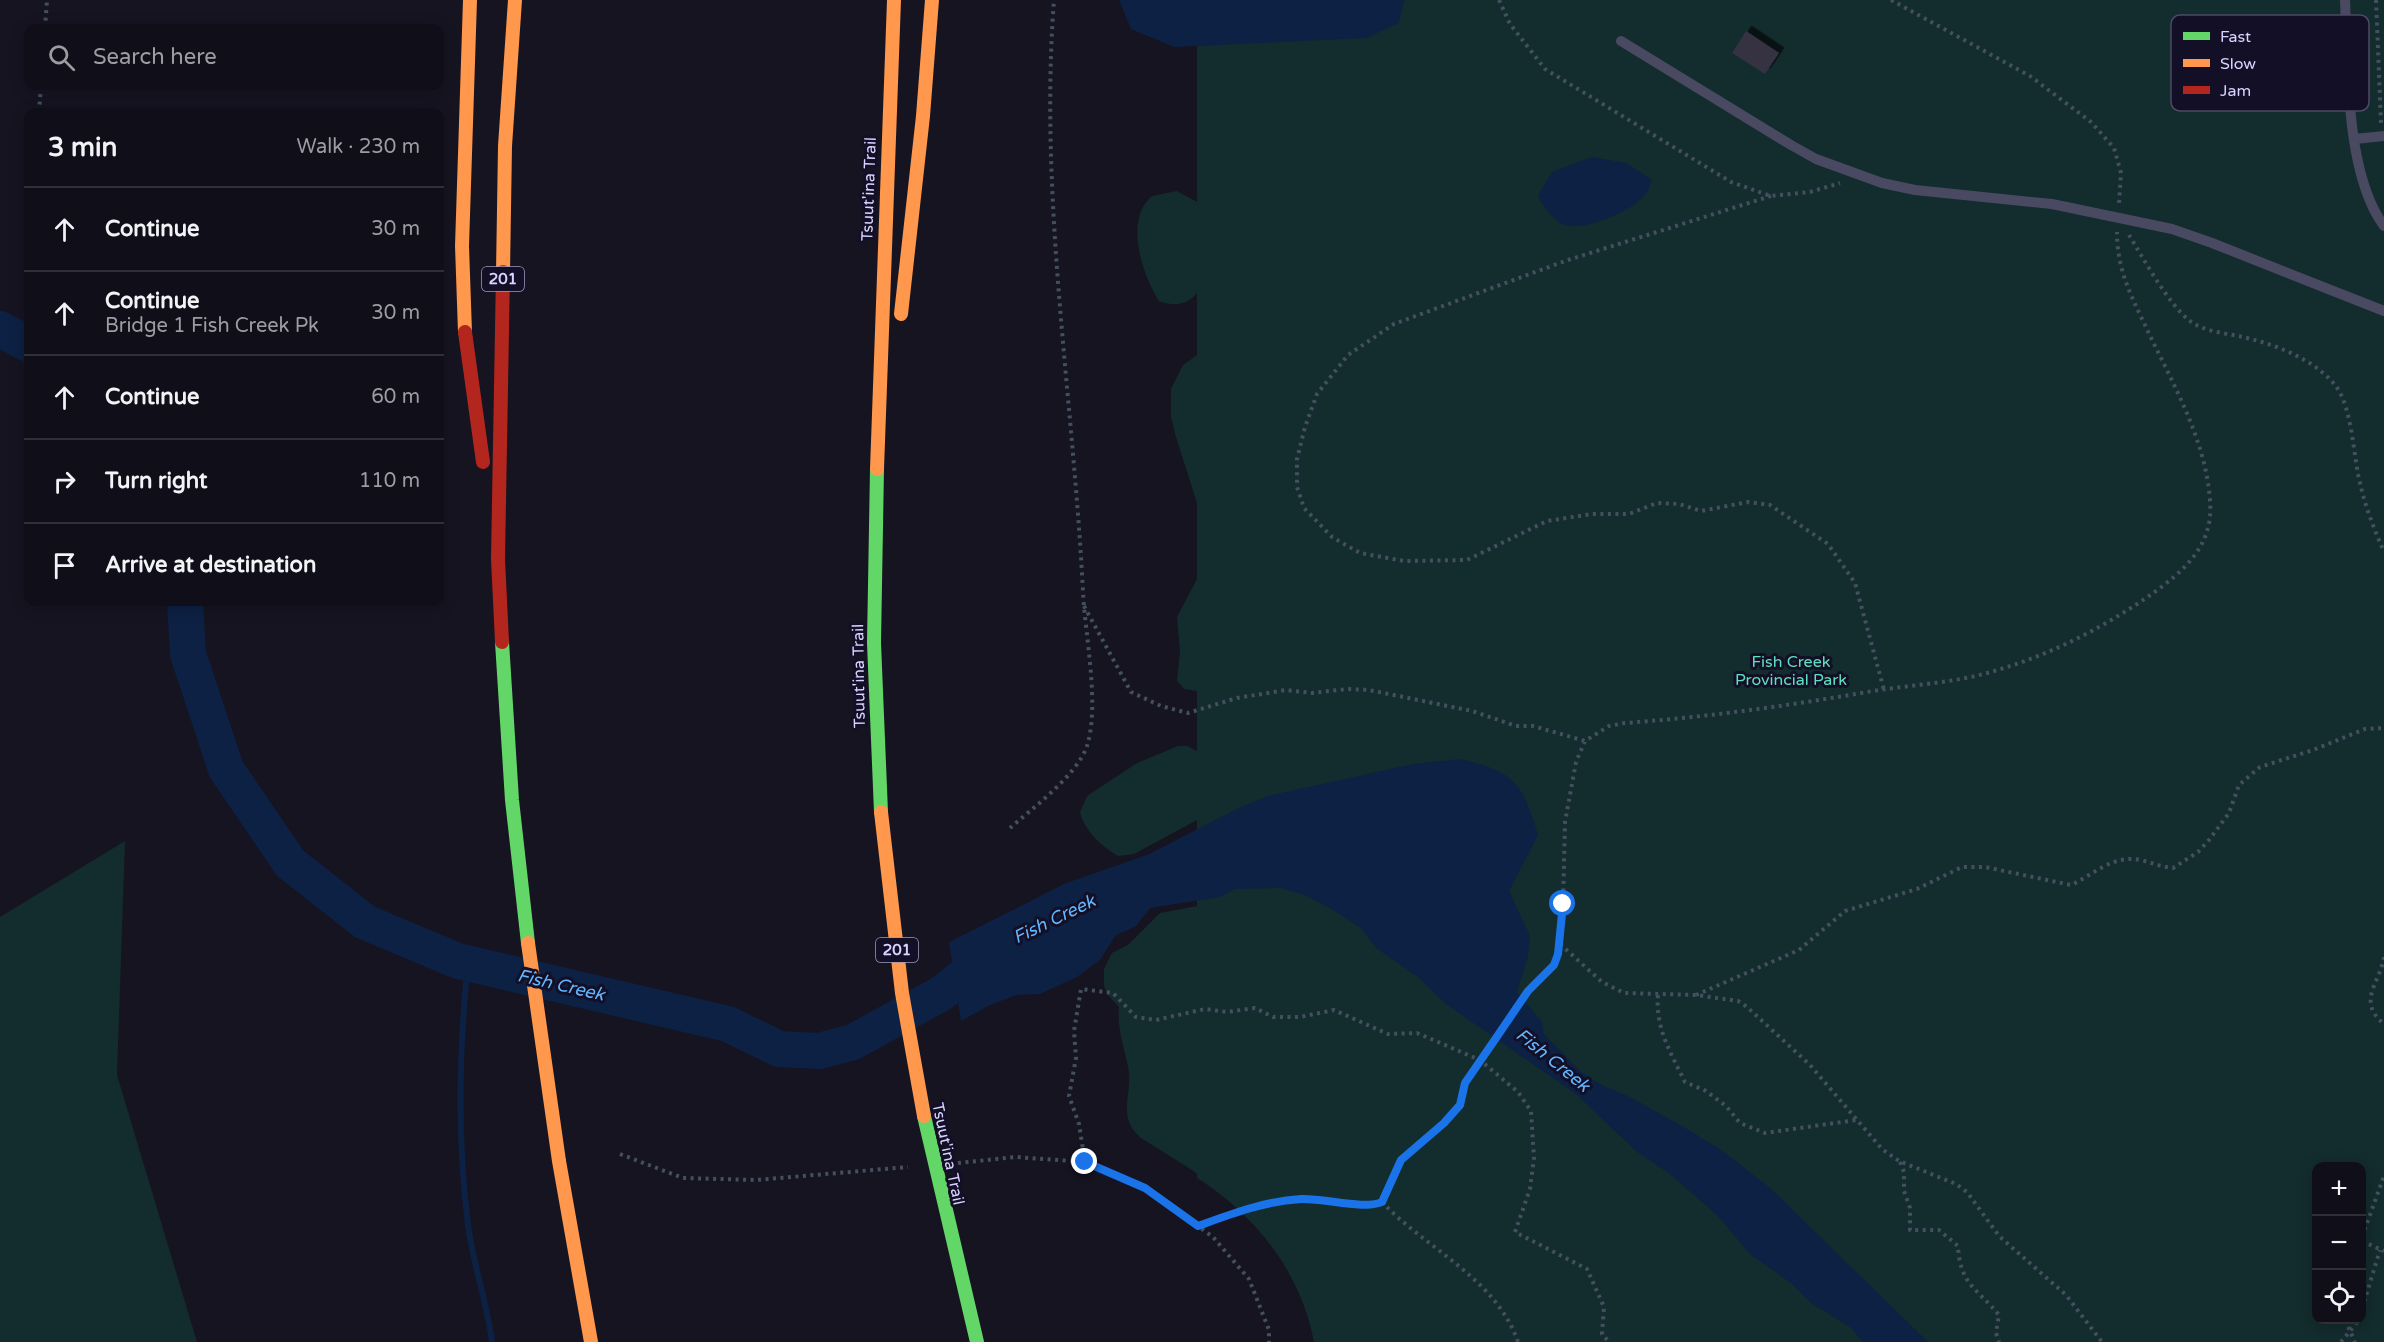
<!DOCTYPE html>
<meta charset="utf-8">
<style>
:root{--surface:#100f19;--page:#191822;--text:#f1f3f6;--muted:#9c9ca2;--line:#302f38}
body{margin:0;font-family:"Varela Round",sans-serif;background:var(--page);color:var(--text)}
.controls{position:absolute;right:18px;bottom:18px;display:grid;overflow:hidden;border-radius:12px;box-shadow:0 3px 15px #0003}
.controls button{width:54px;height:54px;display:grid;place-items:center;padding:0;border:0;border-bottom:2px solid var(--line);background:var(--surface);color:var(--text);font:30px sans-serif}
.stop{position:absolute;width:18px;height:18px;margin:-14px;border:4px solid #1a73e8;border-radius:50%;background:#fff}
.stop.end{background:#1a73e8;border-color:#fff;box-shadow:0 2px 6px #0008}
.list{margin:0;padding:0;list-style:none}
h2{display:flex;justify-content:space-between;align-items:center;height:78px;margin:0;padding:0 24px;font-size:26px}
h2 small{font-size:20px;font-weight:400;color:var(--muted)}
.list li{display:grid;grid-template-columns:39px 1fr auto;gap:18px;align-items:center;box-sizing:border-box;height:84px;padding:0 24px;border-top:2px solid var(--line)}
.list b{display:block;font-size:22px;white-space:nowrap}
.list p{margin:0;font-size:20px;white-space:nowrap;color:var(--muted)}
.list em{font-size:20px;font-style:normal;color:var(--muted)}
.icon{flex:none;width:33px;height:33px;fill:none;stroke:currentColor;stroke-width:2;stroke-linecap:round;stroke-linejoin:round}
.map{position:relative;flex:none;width:2384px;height:1342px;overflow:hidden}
.search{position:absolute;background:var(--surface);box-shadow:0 3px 15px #0003;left:24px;top:24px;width:420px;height:66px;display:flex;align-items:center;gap:15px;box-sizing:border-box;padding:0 21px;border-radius:12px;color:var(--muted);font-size:22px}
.panel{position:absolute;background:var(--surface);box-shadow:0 3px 15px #0003;left:24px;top:108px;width:420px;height:498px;border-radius:12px}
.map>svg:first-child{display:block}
.green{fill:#132c2d;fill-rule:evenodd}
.water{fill:#0d2144}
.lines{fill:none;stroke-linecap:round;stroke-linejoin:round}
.stream{stroke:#0d2144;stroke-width:6}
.river{stroke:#0d2144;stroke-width:36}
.building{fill:#343243;filter:url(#shadow)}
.path{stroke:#44505f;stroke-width:4;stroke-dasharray:3 4.5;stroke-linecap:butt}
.lane{stroke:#4a4962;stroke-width:10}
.fast{stroke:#63d668;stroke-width:14}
.slow{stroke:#ff974d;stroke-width:14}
.jam{stroke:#b3261e;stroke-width:14}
.route{stroke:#1a73e8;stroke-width:8}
.labels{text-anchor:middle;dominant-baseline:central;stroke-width:6;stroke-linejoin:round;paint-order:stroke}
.shield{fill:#130f26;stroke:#9e99be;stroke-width:1.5}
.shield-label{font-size:15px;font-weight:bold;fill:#d9d4ff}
.street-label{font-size:16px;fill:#d9d4ff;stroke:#130f26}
.park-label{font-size:16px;fill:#5fe0c0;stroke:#130f26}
.water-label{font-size:18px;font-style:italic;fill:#62b6ff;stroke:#130f26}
.key{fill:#130f26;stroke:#4e4a67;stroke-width:1.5}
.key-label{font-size:16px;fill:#d9d4ff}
</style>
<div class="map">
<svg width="2384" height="1342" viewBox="0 0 2384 1342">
<defs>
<filter id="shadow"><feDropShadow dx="5.5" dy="-5.5" stdDeviation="0" flood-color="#0009"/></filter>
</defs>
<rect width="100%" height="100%" fill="#161421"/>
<path class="green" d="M1197,0H2384V1342H1314C1301,1273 1256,1215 1197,1178V1174L1192,1170L1141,1138C1115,1116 1134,1093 1128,1067C1124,1046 1117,1029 1119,1007L1107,994L1104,986V969L1112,953L1128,945L1160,913L1197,906V820L1134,854L1118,856C1103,847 1084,831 1080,812L1087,796L1137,763L1178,746H1187L1197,751V691L1184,689L1177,681L1180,651L1177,617L1197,579V503L1175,434L1171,417V389L1183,365L1197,355V293C1187,305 1175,307 1159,301C1142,275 1124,219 1152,196L1177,191L1197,202ZM2316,1166H2362V1320H2316Z
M125,841L117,1075L197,1342H0V917Z"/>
<path class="water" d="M1119,0H1404L1399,23L1366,38L1174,47L1131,29Z
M1592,157L1626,163L1652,180C1650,184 1649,190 1646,193C1636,210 1590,228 1571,226C1556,225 1545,209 1538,196L1552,172Z
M1460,759C1515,772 1522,782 1538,835L1509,891L1530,936L1528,956L1517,992L1542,1022L1544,1034L1581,1072L1603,1086L1628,1096L1687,1129L1724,1152L1770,1188L1928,1342H1863L1850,1327L1811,1303L1791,1283L1750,1254L1717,1215L1670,1174L1636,1151L1576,1094L1446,1004L1418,977L1376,948L1361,928L1335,911L1305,895L1281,888L1235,889L1220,897L1150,908L1136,926L1115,936L1100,960L1077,977L1040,994L1016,995L988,1006L961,1021L949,942L1066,883L1147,855L1241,807L1268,796L1413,764Z"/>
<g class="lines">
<path class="stream" d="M468,963C459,1049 457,1138 468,1225C473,1264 487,1302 492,1342"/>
<path class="river" d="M0,329L28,344
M185,602L188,654L226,769L290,863L365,922L458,961L728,1024L779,1049L819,1051L853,1042L942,993L992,953"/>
</g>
<path class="building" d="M1746,31L1779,53L1765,74L1732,53Z"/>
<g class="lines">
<path class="path" d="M1499,0L1510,24L1545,69L1731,182L1771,196L1810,192L1840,183
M1891,0L2030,76L2091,122L2114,148L2121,173L2119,204
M2376,0L2381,123
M45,28L47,0
M39,112L41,86
M1771,196L1568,260L1394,324L1348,355L1317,394L1305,427L1297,459V487L1304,508L1332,537L1360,553L1404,561L1467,560L1547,521L1592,514H1629L1657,503L1679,504L1701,511L1748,502L1770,505L1828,544L1855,583L1884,690
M2129,235C2143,258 2169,305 2190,321C2205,332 2225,333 2243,337C2274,344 2314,359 2335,385C2353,407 2353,459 2361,487C2366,509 2375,531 2384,552
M1084,606L1131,692L1161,706L1188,713L1237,698L1286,690L1312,693L1347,689L1369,690L1472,711L1516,726H1533L1585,741
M1010,828C1033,808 1077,775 1087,746C1100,705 1085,635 1083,592C1073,395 1039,198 1054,0
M1560,944L1602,982L1624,993L1696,995L1738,1001L1747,1007L1810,1065L1882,1149L1899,1161L1956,1184L1967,1192L1999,1236L2066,1295L2102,1342
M2384,957C2380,983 2356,1001 2384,1024
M1658,995C1655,1027 1671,1054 1685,1082L1706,1091L1726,1106L1740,1123L1765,1133L1856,1120
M1696,995L1799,950L1845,911L1917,889L1962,867H1985L2071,885C2093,875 2113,854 2141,860C2152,863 2162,867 2173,868L2198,852L2209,840L2229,813L2239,785L2260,767L2313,750L2365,729L2384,728
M620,1154L683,1178L756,1180L908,1167
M1085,1162L1079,1124L1069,1096L1076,1058L1074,1031L1081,989L1113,993L1136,1017L1156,1020L1205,1009L1227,1012L1255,1008L1273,1017H1300L1334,1010L1388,1034L1417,1033L1480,1060L1518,1092L1531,1111L1534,1158L1530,1189L1515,1232L1587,1269L1604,1307L1602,1334L1609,1342
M1900,1162L1904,1172V1191L1910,1208V1230H1939L1958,1246C1960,1285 1977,1288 1999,1315L1996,1333L1999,1342
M958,1163L1016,1157L1085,1162L1145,1188L1213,1237L1249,1279L1269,1330V1342
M1198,1226C1231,1214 1265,1201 1301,1199C1325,1198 1364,1210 1382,1202
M2362,1237L2384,1176
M2362,1241L2384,1251
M2362,1309L2380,1250
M2345,1320L2355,1342
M1518,1342C1496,1278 1426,1249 1382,1202L1401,1160L1444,1123L1460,1105L1465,1083L1485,1053L1528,991L1554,965L1558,954L1563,904L1565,822L1576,762L1585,741L1609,726L1625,723C1707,717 1787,706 1867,692C1902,686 1937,684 1971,677C2036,662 2095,633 2149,596C2183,572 2214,546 2210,501C2206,438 2170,379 2144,323C2129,292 2117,267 2117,232
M2341,1342L2359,1320"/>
<path class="lane" d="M2345,0C2348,64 2345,174 2384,226
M1621,41L1791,145L1816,159L1882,183L1915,190L2052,204L2172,229L2212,243L2384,311
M2355,139L2384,136"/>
<path class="fast" d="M877,469L874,643L881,812
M502,642L512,800L528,943
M924,1116L977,1342"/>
<path class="slow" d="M503,272L505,146L515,0
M901,314L923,116L932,0
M465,332L462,246L470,0
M877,469L894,0
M881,812L902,993L924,1116
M528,943L559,1161L591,1342"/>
<path class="jam" d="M465,332L483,462
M502,642L498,559L503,272"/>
</g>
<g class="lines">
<path class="route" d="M1085,1162L1145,1188L1198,1226C1231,1214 1265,1201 1301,1199C1324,1198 1365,1210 1382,1202L1401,1160L1444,1123L1460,1105L1465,1083L1496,1038L1528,991L1554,965L1558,954L1563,904"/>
</g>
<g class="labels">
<g class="shield">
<rect x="482" y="267" width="42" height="24" rx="4.5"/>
<rect x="876" y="938" width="42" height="24" rx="4.5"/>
</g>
<g class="shield-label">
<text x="503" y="279">201</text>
<text x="897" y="950">201</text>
</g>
<g class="street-label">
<text transform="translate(869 189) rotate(-88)">Tsuut'ina Trail</text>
<text transform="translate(859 676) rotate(-91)">Tsuut'ina Trail</text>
<text transform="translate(948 1154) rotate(78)">Tsuut'ina Trail</text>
</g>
<g class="park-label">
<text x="1791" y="662">Fish Creek<tspan x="1791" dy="18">Provincial Park</tspan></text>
</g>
<g class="water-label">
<text transform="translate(1054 919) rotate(-26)">Fish Creek</text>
<text transform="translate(561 985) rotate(13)">Fish Creek</text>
<text transform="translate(1553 1060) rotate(39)">Fish Creek</text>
</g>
</g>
<rect x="2171" y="15" width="198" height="96" rx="9" class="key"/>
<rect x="2183" y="32" width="27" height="8" fill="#63d668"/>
<rect x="2183" y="59" width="27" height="8" fill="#ff974d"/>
<rect x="2183" y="86" width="27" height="8" fill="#b3261e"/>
<g class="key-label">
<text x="2220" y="42">Fast</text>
<text x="2220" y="69">Slow</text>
<text x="2220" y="96">Jam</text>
</g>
</svg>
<div class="controls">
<button>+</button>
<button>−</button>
<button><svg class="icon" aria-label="locate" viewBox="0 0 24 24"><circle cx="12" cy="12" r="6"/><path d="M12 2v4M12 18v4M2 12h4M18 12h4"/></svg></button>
</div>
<div class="stop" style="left:1563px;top:904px"></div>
<div class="stop end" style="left:1085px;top:1162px"></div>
<div class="search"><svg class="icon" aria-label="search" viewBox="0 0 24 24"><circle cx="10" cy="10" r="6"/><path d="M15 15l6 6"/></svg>Search here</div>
<section class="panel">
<h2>3 min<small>Walk · 230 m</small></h2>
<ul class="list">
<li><svg class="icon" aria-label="ahead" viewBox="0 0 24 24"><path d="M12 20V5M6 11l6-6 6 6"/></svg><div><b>Continue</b></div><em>30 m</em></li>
<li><svg class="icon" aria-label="ahead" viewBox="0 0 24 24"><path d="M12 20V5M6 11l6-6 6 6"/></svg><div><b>Continue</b><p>Bridge 1 Fish Creek Pk</p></div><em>30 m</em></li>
<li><svg class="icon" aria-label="ahead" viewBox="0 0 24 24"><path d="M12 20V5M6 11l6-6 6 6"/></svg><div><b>Continue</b></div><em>60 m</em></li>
<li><svg class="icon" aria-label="right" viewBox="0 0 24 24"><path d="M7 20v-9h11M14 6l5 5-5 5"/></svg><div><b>Turn right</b></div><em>110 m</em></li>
<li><svg class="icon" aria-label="arrive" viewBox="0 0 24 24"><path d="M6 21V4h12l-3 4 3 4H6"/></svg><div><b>Arrive at destination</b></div></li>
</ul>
</section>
</div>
